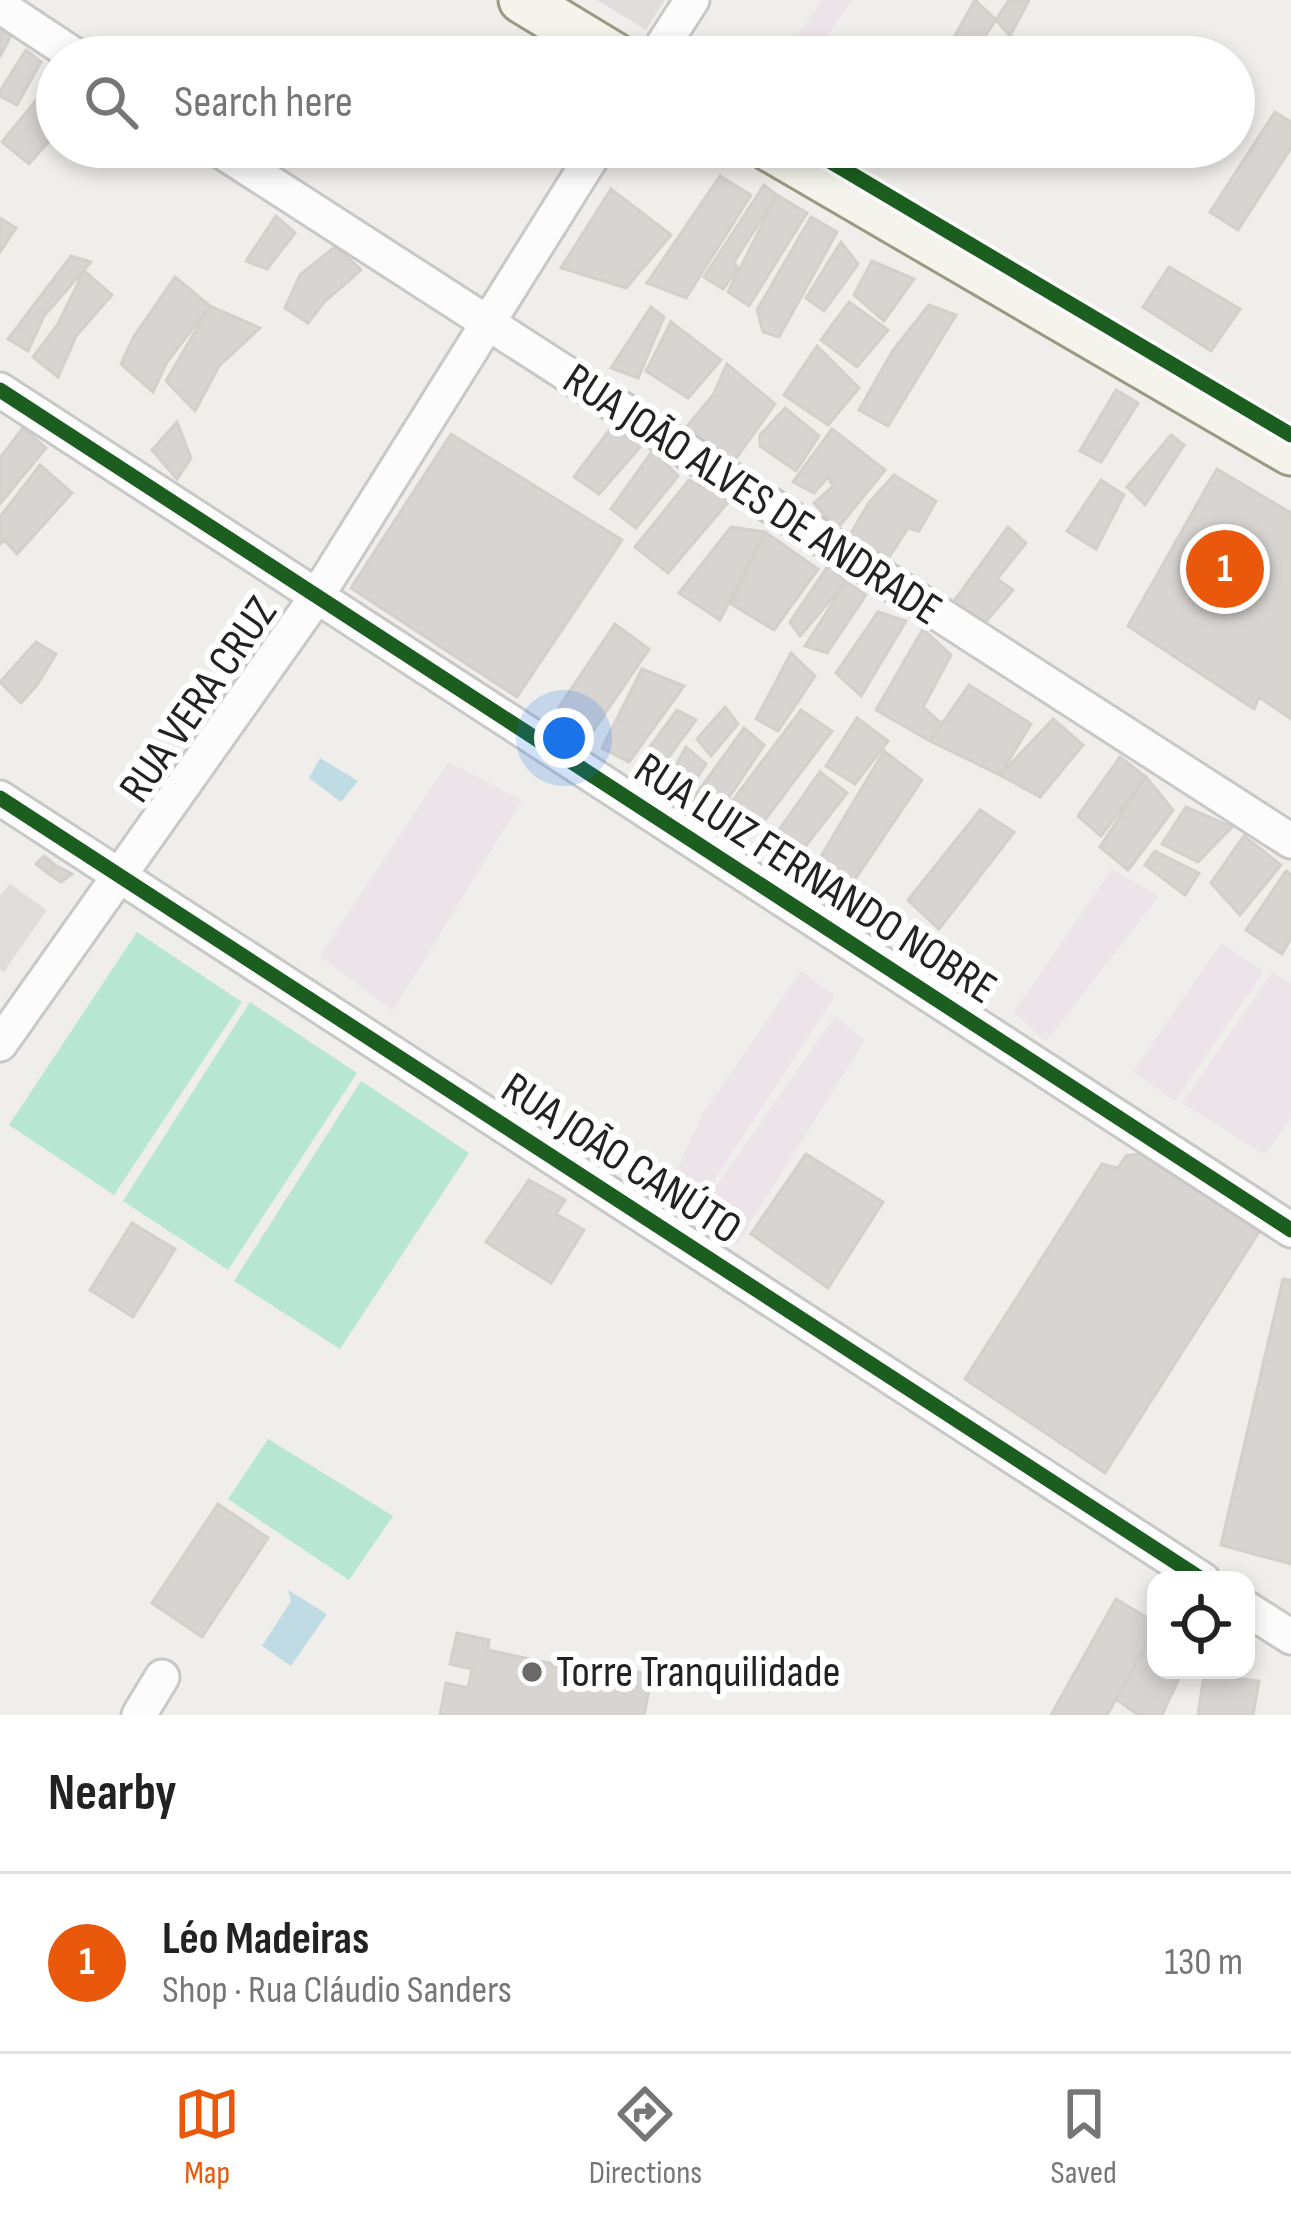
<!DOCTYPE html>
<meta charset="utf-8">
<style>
:root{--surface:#fff;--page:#f6f6f6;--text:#222;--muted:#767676;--line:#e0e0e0;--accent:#ea580c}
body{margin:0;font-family:"Sofia Sans Condensed",sans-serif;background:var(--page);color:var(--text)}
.controls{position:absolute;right:36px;bottom:36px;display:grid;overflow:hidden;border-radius:24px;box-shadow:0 6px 18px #0003}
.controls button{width:108px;height:108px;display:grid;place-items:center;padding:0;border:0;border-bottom:3px solid var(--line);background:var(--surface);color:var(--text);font:60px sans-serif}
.you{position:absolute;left:564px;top:738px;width:42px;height:42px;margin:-30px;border:9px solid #fff;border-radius:50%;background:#1a73e8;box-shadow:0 0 0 18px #1a73e833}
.badge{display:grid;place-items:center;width:78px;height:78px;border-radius:50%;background:var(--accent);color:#fff;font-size:39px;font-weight:700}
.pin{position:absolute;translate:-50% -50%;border:6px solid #fff;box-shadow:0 3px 12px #0006}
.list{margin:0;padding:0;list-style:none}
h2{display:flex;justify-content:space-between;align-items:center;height:156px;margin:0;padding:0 48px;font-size:51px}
h2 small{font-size:39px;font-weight:400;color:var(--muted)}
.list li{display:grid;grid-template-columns:78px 1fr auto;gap:36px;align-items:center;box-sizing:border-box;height:180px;padding:0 48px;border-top:3px solid var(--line)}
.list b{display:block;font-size:45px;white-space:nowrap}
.list p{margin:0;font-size:39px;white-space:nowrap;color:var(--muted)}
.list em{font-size:39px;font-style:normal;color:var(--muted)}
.icon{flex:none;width:66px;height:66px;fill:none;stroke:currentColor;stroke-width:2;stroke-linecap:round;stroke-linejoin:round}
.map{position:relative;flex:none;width:1291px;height:1715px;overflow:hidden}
.search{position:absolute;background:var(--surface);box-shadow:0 6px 18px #0003;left:36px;right:36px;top:36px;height:132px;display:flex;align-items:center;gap:30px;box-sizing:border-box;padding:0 42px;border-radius:66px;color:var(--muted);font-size:45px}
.sheet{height:336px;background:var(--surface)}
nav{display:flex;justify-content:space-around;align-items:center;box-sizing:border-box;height:168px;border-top:3px solid var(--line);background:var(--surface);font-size:33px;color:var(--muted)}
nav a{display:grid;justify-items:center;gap:6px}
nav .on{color:var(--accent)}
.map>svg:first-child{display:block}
.residential{fill:#dfdedc}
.industrial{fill:#ede4e9}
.pitch{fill:#b7e6d2}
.water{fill:#bfdbe3}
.building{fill:#d7d4d2;stroke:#d3d0cc;stroke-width:3}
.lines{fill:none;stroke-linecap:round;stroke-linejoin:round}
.minor-casing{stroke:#c9c8c7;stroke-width:39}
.secondary-casing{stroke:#999a82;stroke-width:51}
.minor{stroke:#fdfcfc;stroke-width:33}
.secondary{stroke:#f4f4ed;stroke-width:45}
.cycleway-casing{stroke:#fff;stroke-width:22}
.cycleway{stroke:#1b5e20;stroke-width:15}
.poi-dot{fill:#6a6968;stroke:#fff;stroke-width:4.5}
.labels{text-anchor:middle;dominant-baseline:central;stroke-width:12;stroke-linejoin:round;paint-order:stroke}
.street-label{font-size:45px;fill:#222;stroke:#fff}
.poi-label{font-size:45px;fill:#222;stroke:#fff;text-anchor:start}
</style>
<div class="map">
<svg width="1291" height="1715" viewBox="0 0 1291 1715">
<rect width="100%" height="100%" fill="#f0eeeb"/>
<path class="residential" d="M597,0H665L646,30Z
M10,884L47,910L4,972L0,970V895Z"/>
<path class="industrial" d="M822,0H852L813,57H782Z
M448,762L522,800L393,1011L320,956Z
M1112,869L1159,896L1046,1042L1014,1012Z
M1221,943L1264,971L1175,1101L1133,1072Z
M801,971L835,996L695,1209L668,1189L703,1113Z
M1272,972L1291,984V1118L1265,1155L1182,1103Z
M835,1016L865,1040L737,1244L693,1219Z"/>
<path class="pitch" d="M137,932L242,1002L114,1195L9,1125Z
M250,1002L357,1073L228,1270L123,1201Z
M361,1081L469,1153L340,1349L234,1281Z
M268,1439L393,1516L349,1580L228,1499Z"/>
<path class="water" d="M320,758L358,781L341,802L309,778Z
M288,1590L327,1614L291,1666L262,1646L291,1601Z"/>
<path class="building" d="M975,0L996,20L971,57H943Z
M1009,0H1029L1010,36L996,20Z
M0,28L11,35L0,57Z
M26,50L41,62L17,105L0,96V91Z
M57,75V132L29,164L2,142Z
M1275,112L1291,122V148L1238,230L1210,212Z
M720,176L751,195L686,298L647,283Z
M764,185L777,195L734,262L738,269L723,289L704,277Z
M611,189L671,235L626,288L561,268Z
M777,195L807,213L749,306L728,292Z
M276,216L295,233L267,269L246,261Z
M811,217L837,232L779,337L763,332L757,310Z
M0,218L16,228L0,252Z
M841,242L858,264L824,311L806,298Z
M336,246L361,270L324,302L308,323L285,308L300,275Z
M71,256L91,262L44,316L28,351L8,339Z
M872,261L914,279L884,321L854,295Z
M1169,267L1240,309L1211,351L1143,307Z
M84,271L112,295L76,336L58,377L33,357L58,324Z
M175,277L210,306L167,362L153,392L121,364L133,338Z
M849,302L888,330L857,367L821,340Z
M929,305L956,315L888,426L859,410L893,350Z
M210,306L260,328L219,366L195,411L166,381Z
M651,307L664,317L638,378L611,368Z
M671,322L721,360L688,398L646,371Z
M817,346L859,388L828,425L784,395Z
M727,364L775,404L732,464L685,429L713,395Z
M1116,390L1138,403L1101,462L1080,451Z
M785,408L819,436L796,471L760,446V435Z
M177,422L191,458L177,479L152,450Z
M23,428L46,448L0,504V458Z
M611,428L642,445L599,494L574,477Z
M832,429L885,470L837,529L814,503L833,486L828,477L814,493L793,482Z
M451,434L622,540L517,697L351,588Z
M1171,435L1184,445L1145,505L1127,487Z
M653,450L678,476L636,528L611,509Z
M40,465L72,493L17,554L4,540L0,544V517Z
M1217,469L1291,513V719L1259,697L1254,709L1128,626Z
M894,475L936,501L919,531L908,528L884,565L850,535L868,504Z
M689,480L730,500L668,573L635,547Z
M1101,480L1124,495L1096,549L1067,531Z
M731,527L765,532L720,620L679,593Z
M1008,527L1026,543L997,579L1013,590L983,625L954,601Z
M765,532L818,569L774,630L731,604Z
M828,566L846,582L800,636L790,622Z
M846,582L866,595L827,653L805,646Z
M878,612L906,621L861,696L836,673Z
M615,624L649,649L587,740L553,716Z
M923,629L951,655L923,707L942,724L930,741L876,710Z
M36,642L56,654L37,685L21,703L0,682Z
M791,653L815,676L778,731L756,719Z
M642,669L684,686L629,762L602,748Z
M969,685L1031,724L1000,775L930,741Z
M725,707L738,724L711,756L697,739Z
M677,710L696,720L656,774L639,762Z
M801,710L832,731L758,829L730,804Z
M857,718L888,741L855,784L826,766Z
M1053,719L1083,745L1040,797L1000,775Z
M744,728L764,745L720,811L692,800Z
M686,747L706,764L681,802L664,787Z
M884,751L922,780L847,891L817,863Z
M1120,757L1146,777L1101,836L1078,816Z
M820,772L847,793L800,853L774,837Z
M1146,777L1173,810L1128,870L1100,847Z
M1186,807L1232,827L1198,862L1162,844Z
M980,810L1014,832L939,929L908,900Z
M1244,836L1281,865L1240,915L1211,883Z
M1155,851L1199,873L1185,895L1145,865Z
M44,856L55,865L49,874L36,864Z
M55,865L72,874L61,882L49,874Z
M1286,871L1291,875V938L1282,954L1246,930Z
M1151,1152L1264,1224L1105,1473L965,1379L1102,1164L1118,1168L1126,1156Z
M806,1154L883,1202L828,1288L751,1234Z
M529,1180L565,1200L556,1214L584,1230L551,1283L486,1242Z
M132,1223L175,1249L133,1317L90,1290Z
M1283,1279L1291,1280V1564L1221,1545Z
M218,1504L268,1538L202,1637L152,1603Z
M1116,1599L1156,1623V1627L1116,1699L1107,1715H1051Z
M457,1633L489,1640L488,1650L614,1677L616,1668L652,1675L644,1715H440L446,1683L468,1688L472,1669L450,1664Z
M1149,1640L1156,1645V1670H1183L1162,1715H1138L1116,1699Z
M1204,1675L1259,1681L1253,1715H1198Z"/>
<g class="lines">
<defs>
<path id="minor" d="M0,6L77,57
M655,57L692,0
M215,147L1291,841
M0,390L1291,1230
M0,798L1203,1580
M0,1044L315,599L598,147
M1246,1608L1291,1637
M139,1715L162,1677"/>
<path id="secondary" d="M522,0L616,57
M768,147L1291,452"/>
</defs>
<use href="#minor" class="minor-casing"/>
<use href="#secondary" class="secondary-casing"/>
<use href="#minor" class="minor"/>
<use href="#secondary" class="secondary"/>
<defs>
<path id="cycleway" d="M806,147L1291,435
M0,390L1291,1230
M0,798L1203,1580"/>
</defs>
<use href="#cycleway" class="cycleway-casing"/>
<use href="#cycleway" class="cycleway"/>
</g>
<circle class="poi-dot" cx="532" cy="1672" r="12"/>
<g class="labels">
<g class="street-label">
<text transform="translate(752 495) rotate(33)">RUA JOÃO ALVES DE ANDRADE</text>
<text transform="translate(199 700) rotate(-55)">RUA VERA CRUZ</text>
<text transform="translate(815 879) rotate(33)">RUA LUIZ FERNANDO NOBRE</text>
<text transform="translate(621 1159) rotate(33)">RUA JOÃO CANÚTO</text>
</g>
<g class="poi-label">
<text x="556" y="1672">Torre Tranquilidade</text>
</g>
</g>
</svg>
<div class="controls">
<button><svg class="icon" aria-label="locate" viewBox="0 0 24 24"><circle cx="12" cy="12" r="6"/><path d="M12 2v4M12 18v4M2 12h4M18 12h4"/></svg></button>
</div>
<div class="you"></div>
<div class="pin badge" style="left:1225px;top:569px">1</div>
<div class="search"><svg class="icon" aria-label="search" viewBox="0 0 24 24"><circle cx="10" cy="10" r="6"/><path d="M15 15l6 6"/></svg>Search here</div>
</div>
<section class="sheet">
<h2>Nearby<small></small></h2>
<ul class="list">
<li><span class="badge">1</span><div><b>Léo Madeiras</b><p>Shop · Rua Cláudio Sanders</p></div><em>130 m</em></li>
</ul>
</section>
<nav>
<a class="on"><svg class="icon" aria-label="map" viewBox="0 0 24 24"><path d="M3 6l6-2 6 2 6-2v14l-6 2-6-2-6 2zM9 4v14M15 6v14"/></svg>Map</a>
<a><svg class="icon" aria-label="directions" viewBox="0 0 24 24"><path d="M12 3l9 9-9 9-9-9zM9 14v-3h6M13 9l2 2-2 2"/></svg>Directions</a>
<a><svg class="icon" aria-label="saved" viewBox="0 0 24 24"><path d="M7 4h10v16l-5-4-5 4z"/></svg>Saved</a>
</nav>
